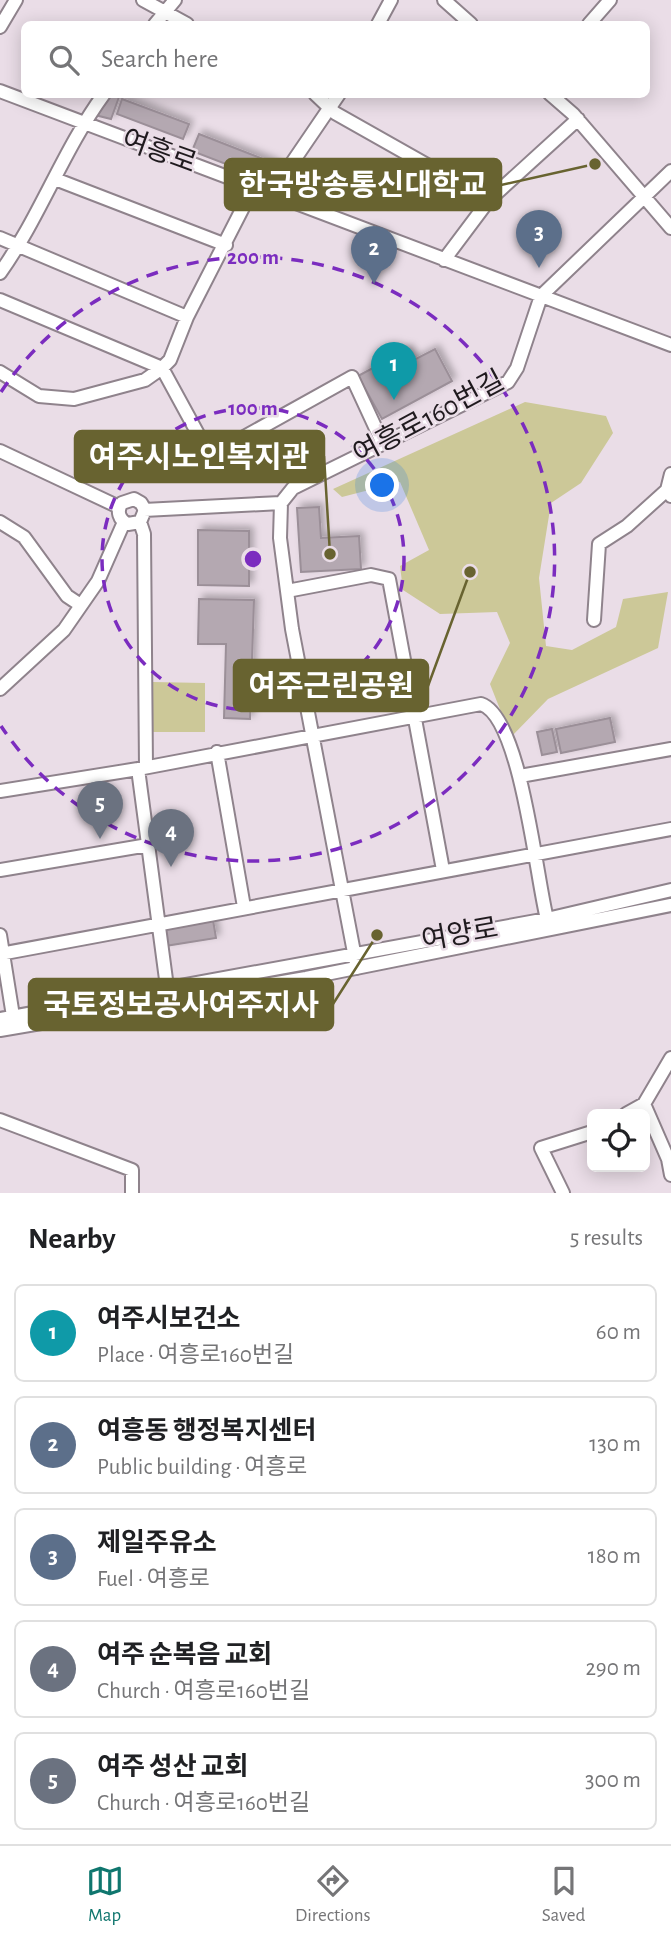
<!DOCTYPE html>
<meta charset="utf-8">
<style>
:root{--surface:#fff;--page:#f6f6f6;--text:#202124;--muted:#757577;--line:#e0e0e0;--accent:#0f766e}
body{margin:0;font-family:"Alegreya Sans","Noto Sans KR",sans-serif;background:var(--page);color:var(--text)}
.controls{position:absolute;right:21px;bottom:21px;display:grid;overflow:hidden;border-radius:10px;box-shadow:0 4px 18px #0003}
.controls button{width:63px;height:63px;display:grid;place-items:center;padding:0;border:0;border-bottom:2px solid var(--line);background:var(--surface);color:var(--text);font:35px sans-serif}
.you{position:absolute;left:383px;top:486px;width:24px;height:24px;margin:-18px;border:5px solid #fff;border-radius:50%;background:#1a73e8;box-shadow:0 0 0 10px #1a73e833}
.badge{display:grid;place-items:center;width:46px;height:46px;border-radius:50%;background:var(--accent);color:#fff;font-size:23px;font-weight:700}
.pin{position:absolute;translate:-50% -58px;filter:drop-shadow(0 2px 4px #0008)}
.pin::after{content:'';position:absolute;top:37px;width:24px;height:21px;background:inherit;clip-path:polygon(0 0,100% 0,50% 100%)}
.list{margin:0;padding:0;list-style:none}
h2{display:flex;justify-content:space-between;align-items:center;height:91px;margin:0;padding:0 28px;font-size:30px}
h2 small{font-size:23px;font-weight:400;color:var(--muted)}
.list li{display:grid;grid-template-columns:46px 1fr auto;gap:21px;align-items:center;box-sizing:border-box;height:98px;margin:0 14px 14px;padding:0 14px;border:2px solid var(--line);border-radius:10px}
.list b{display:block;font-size:26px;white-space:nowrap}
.list p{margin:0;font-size:23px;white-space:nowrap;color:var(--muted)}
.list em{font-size:23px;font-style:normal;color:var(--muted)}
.icon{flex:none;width:38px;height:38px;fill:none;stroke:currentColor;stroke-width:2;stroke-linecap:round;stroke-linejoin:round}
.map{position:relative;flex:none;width:671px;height:1193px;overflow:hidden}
.search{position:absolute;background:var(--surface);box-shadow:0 4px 18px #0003;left:21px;right:21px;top:21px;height:77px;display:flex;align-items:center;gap:18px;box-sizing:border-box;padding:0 24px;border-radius:10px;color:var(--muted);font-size:26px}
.sheet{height:651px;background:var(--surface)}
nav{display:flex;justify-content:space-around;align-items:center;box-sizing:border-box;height:98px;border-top:2px solid var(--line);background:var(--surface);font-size:19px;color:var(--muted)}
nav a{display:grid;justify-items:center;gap:4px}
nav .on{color:var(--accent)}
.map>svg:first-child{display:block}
.green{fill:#ccc898}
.building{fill:#b4a8b1;stroke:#9b8f98;stroke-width:2;filter:url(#shadow)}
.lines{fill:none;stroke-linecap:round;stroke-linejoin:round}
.minor-casing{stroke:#8f838c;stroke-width:16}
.minor{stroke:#fff;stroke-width:12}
.ring{fill:none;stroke:#7b2cbf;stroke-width:3.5;stroke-dasharray:12 9}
.labels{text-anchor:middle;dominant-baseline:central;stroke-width:5;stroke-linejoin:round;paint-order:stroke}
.street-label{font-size:28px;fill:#1f1a1e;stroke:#eadde7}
.centre{fill:#7b2cbf;stroke:#eadde7;stroke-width:3.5}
.ring-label{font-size:21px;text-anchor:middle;font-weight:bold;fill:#7b2cbf;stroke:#eadde7;stroke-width:5;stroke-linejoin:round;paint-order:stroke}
.leader{fill:none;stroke:#686330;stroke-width:2.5}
.callout-dot{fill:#686330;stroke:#eadde7;stroke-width:2.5}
.callout{fill:#686330;stroke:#686330;stroke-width:2.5}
.callout-label{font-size:30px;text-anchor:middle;font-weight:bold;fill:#fff}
</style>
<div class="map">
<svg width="671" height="1193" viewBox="0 0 671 1193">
<defs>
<filter id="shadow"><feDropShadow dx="4" dy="-4" stdDeviation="3.5" flood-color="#0004"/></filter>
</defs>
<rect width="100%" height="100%" fill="#eadde7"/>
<path class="green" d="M525,402L606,416L613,433L581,483L551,503L539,578L546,646L572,650L616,627L623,599L668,592L658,648L548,699L511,737L490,684L510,643L497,612L440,614L403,590L400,566L429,550L400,482L342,497L333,489Z
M153,682L205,683V732H153Z"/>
<path class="building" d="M109,94L119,97L111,119L95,115Z
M122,99L189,124L183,139L117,114Z
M199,134L276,164L270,181L192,151Z
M408,349L414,360L435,349L452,381L382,419L358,376Z
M319,507L321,538L359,536L361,569L301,572L297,508Z
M198,530L249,531V586L198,585Z
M199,599L254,600L250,719L224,718L226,644H198Z
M610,718L615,742L561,753L556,729Z
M552,729L557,752L542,755L537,732Z
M213,920L216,938L165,946L163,933L166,927Z"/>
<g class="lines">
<defs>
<path id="minor" d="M143,0L187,24
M444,0L471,24
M155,24L175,0
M378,24L391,0
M589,24L610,0
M0,27L16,0
M0,91L671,345
M315,94L335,113L489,200
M550,94L573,114L671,228
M55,179L226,245
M277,195L292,163L339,94
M0,238L187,317
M444,260L489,200L578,119
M0,273C40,217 63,150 104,94
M0,300L162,368L210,456L352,377L383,444
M0,372L39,396L74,399L145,380L162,368L170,360L187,317L254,186
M0,451L119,507
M671,496L667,490L671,474
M144,510L281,503
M0,522L24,537L67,596L79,604
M140,522L128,524C119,520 116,511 122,503L134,499L141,503L145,510L140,522L144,534L146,767
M287,591L371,575L389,579L443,870
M594,620L599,544L627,526L667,490
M0,689L64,630L98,581L124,522
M217,752L244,907
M138,769L167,987
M520,776L671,749
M0,791L138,769L481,704C521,717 536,877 547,919
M0,870L148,845
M0,935L13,1016
M0,954L671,829
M357,968L292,629L280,538L281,503L293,488L508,382L517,368L541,296L671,171
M0,1019L547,919L671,890
M0,1030L306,978L671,905
M671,1058L644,1104L668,1159L671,1175
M626,1114L644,1104
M0,1120L132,1170V1193
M563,1193L541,1148L592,1132"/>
</defs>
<use href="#minor" class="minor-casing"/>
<use href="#minor" class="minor"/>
</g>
<g class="ring">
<circle cx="253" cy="559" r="151"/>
<path d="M1 392A302 302 0 1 1 1 726"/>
</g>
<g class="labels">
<g class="street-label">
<text transform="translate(159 152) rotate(20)">여흥로</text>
<text transform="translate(429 418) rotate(-28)">여흥로160번길</text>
<text transform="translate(460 935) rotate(-10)">여양로</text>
</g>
</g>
<circle cx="253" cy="559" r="10" class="centre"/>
<g class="ring-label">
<text x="253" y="264">200 m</text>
<text x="253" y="415">100 m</text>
</g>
<path class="leader" d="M595 164L501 185M330 554L324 456M470 572L428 686M377 935L333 1004"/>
<g class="callout-dot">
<circle cx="595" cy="164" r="7"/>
<circle cx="330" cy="554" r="7"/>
<circle cx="470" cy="572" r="7"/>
<circle cx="377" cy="935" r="7"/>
</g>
<g class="callout">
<rect x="225" y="159" width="276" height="51" rx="7"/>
<rect x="75" y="431" width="249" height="51" rx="7"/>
<rect x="234" y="660" width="194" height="51" rx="7"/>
<rect x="29" y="979" width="304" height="51" rx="7"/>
</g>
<g class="callout-label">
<text x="363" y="195">한국방송통신대학교</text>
<text x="199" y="467">여주시노인복지관</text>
<text x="331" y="696">여주근린공원</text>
<text x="181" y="1015">국토정보공사여주지사</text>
</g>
</svg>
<div class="controls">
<button><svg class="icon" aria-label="locate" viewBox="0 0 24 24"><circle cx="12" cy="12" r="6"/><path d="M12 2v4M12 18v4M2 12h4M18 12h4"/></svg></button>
</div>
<div class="you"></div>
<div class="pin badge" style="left:394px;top:400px;background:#0f9aa8">1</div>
<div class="pin badge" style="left:374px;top:284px;background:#5c6f8a">2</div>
<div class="pin badge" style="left:539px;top:268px;background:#5c6f8a">3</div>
<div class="pin badge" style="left:171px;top:867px;background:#6b7280">4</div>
<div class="pin badge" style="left:100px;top:839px;background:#6b7280">5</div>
<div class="search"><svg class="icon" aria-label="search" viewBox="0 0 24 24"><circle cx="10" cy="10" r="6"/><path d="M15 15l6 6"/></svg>Search here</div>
</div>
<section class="sheet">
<h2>Nearby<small>5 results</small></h2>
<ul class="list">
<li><span class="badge" style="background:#0f9aa8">1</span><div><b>여주시보건소</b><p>Place · 여흥로160번길</p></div><em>60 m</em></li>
<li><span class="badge" style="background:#5c6f8a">2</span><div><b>여흥동 행정복지센터</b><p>Public building · 여흥로</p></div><em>130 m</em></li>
<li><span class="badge" style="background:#5c6f8a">3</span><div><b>제일주유소</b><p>Fuel · 여흥로</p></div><em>180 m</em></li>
<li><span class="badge" style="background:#6b7280">4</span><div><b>여주 순복음 교회</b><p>Church · 여흥로160번길</p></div><em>290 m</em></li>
<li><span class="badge" style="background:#6b7280">5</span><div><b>여주 성산 교회</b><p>Church · 여흥로160번길</p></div><em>300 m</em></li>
</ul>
</section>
<nav>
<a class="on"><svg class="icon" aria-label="map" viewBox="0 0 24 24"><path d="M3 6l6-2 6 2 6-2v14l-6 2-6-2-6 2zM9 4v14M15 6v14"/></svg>Map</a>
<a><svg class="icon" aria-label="directions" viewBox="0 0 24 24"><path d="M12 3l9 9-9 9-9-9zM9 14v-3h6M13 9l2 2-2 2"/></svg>Directions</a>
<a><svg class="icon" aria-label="saved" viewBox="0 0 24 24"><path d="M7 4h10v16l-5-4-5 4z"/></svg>Saved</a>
</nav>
